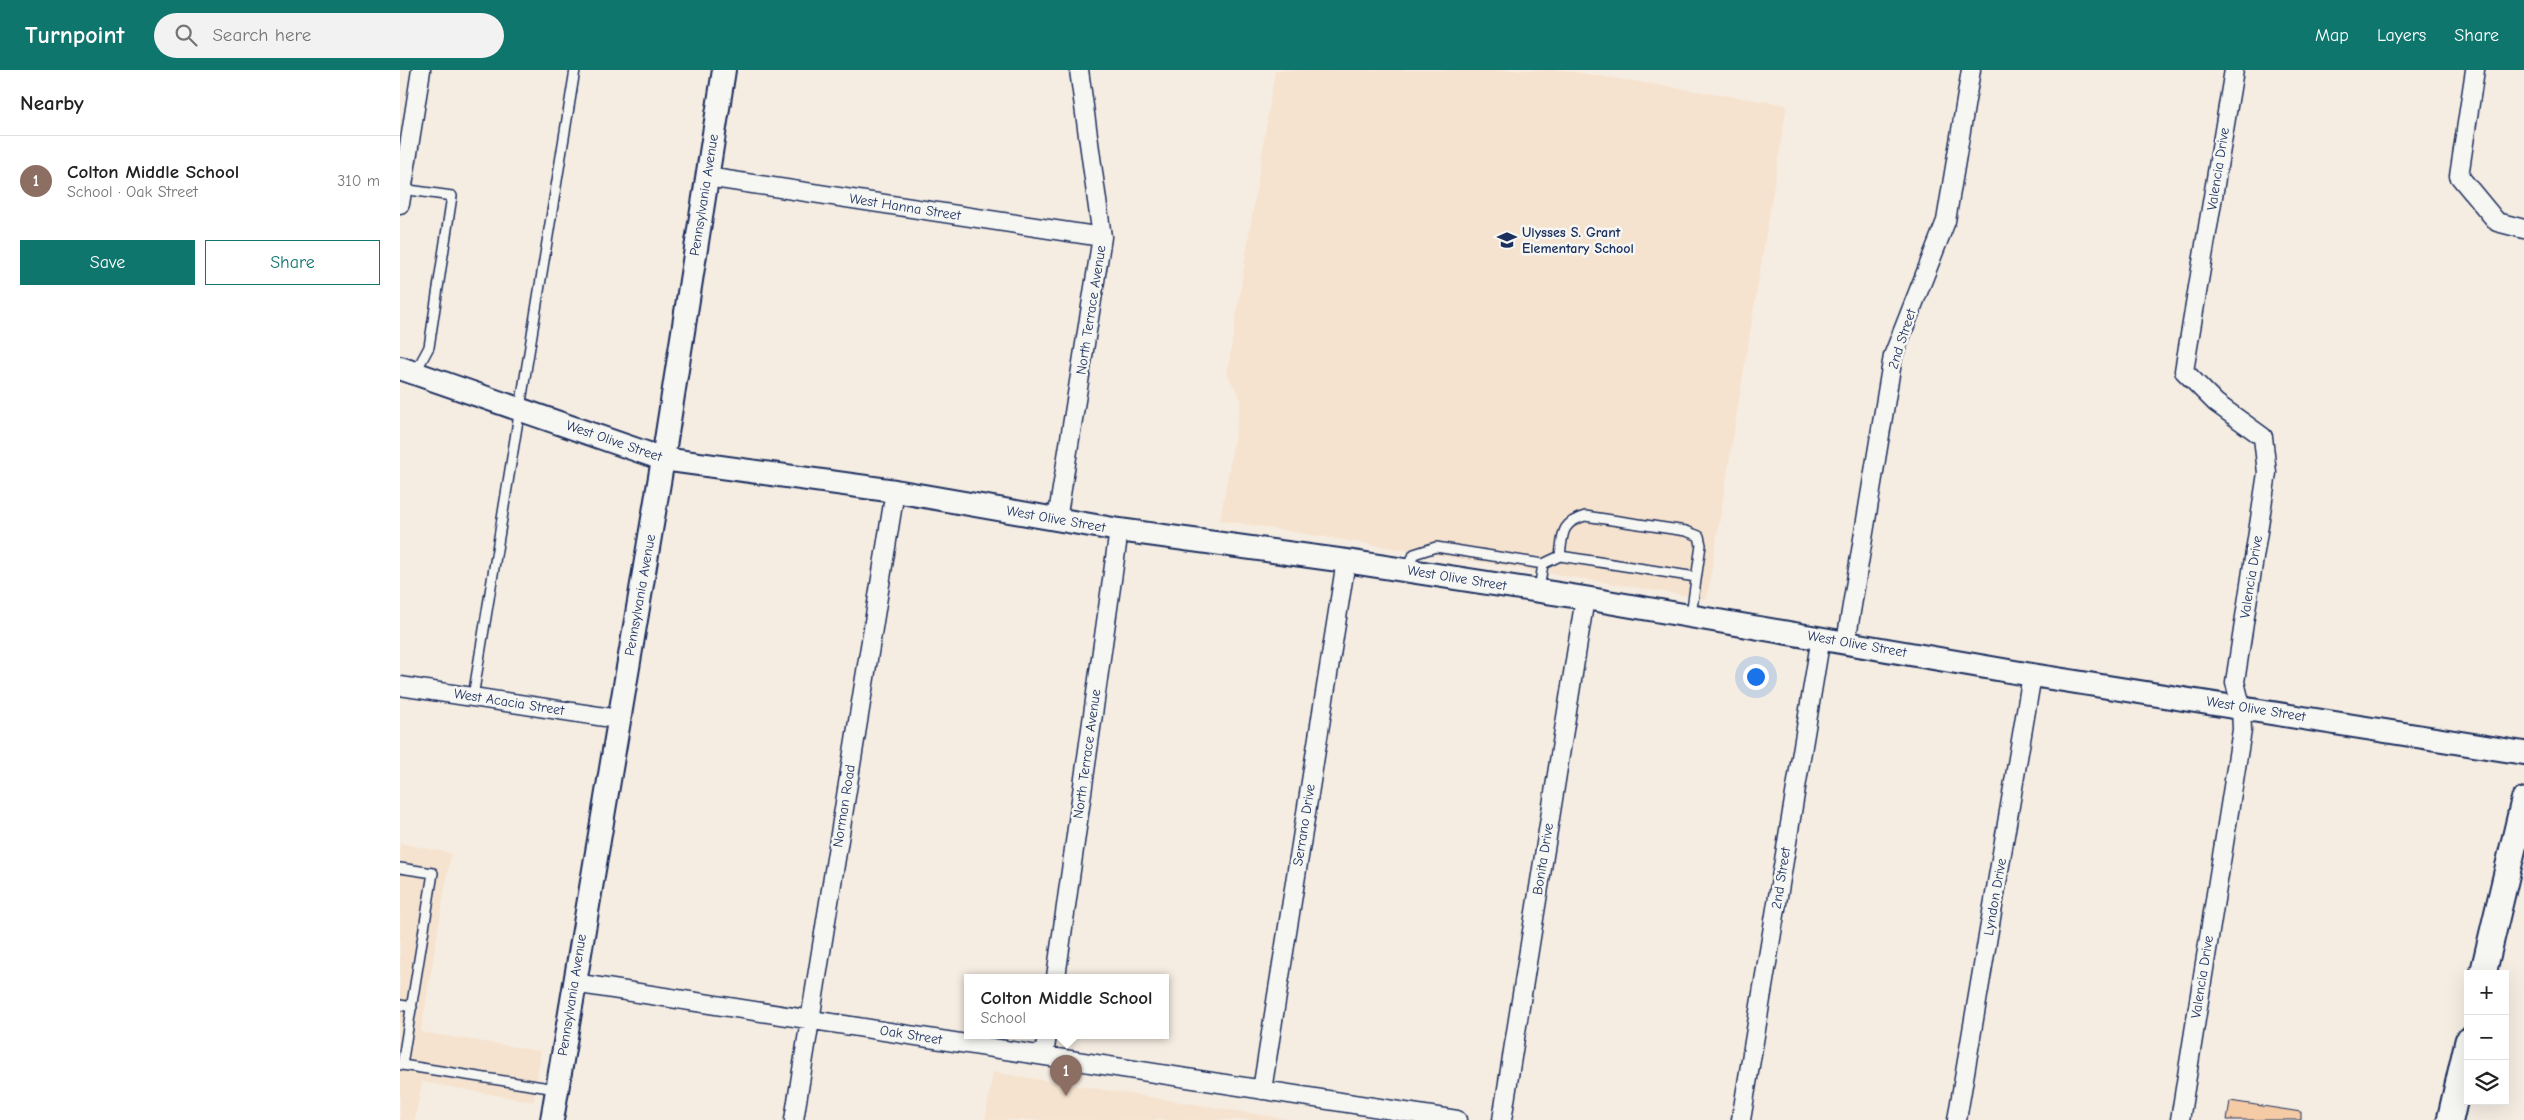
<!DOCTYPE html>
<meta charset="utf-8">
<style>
:root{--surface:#fff;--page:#f2f2f2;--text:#222;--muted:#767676;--line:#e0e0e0;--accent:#0f766e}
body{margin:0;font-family:"Comic Neue",sans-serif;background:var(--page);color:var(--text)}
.controls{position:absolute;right:15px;bottom:15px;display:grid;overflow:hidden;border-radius:0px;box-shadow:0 5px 20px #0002}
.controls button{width:45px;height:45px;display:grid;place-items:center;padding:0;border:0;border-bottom:1px solid var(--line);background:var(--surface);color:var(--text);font:25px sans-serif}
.you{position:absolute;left:1355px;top:606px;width:18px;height:18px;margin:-12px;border:4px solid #fff;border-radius:50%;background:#1a73e8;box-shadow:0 0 0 8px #1a73e833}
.badge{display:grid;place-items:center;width:32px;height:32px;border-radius:50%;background:var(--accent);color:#fff;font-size:16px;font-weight:700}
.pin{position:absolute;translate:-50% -41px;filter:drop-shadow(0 1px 2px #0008)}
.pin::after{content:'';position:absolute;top:26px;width:18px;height:15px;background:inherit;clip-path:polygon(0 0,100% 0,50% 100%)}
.popup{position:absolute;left:564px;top:904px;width:205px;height:65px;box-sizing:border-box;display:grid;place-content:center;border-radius:0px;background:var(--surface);filter:drop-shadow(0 1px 4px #0005);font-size:16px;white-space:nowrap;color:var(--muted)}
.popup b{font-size:19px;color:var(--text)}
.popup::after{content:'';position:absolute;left:50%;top:100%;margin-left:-10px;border:10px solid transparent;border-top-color:var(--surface)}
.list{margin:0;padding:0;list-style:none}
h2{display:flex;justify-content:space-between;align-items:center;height:65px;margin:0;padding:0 20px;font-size:21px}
h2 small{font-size:16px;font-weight:400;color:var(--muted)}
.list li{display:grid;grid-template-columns:32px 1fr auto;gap:15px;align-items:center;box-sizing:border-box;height:90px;padding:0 20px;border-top:1px solid var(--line)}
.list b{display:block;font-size:19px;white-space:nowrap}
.list p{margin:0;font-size:16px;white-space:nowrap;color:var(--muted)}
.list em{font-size:16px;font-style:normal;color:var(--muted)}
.actions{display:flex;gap:10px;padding:15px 20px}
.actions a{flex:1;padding:11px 0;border:1px solid var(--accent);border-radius:0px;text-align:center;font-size:18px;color:var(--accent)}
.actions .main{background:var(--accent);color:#fff}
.icon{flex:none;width:28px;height:28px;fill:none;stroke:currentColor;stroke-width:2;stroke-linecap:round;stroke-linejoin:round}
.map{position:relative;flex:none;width:2124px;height:1050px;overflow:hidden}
header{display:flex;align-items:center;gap:30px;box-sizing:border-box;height:70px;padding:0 25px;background:var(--accent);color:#fff}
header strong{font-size:24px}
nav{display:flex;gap:28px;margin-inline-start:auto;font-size:18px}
.search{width:350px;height:45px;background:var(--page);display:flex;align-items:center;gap:12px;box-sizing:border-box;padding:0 18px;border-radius:28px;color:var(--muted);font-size:19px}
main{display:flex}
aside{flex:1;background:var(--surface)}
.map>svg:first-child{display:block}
.built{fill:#f5e3cf}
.building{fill:#f4cba4;stroke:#1b2f5e}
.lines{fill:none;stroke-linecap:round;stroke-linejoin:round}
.service-casing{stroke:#1b2f5e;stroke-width:12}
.minor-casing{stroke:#1b2f5e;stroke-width:21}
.tertiary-casing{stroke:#1b2f5e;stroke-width:26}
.secondary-casing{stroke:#1b2f5e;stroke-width:29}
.service{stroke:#f6f6f2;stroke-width:9}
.minor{stroke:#f6f6f2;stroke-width:18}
.tertiary{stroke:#f6f6f2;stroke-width:22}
.secondary{stroke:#f6f6f2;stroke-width:25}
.labels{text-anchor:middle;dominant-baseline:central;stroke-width:5;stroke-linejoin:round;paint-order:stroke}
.street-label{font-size:14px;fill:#1b2f5e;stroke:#f6f6f2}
.poi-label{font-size:14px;font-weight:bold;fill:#1b2f5e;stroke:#f6f6f2;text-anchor:start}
</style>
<header>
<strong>Turnpoint</strong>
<div class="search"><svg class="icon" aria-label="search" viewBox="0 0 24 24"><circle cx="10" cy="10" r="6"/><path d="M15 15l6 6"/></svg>Search here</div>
<nav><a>Map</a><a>Layers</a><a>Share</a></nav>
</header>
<main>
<aside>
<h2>Nearby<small></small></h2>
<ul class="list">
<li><span class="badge" style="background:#8d6e63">1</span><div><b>Colton Middle School</b><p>School · Oak Street</p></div><em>310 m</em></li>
</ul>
<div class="actions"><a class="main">Save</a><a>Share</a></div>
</aside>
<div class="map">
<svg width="2124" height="1050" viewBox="0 0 2124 1050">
<rect width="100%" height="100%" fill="#f6ede2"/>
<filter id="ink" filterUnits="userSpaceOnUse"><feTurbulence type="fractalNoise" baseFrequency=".02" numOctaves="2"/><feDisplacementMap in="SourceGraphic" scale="10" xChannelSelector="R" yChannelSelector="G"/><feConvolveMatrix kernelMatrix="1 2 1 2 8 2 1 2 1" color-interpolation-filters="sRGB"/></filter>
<g filter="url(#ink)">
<path class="built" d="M875,0H1162L1387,35L1307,529L820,450L841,329L827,304Z
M0,773L51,783L21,962L141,981L134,1032L22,1012L15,1050H0Z
M593,1002L894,1050H585Z"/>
<path class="building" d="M1830,1031L1901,1042V1050H1827Z"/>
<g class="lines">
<defs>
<path id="service" d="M2,119L52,126L29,277L15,303
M1160,486L1296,507
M1008,499L1014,484L1036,477L1143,494
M1139,520L1143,494L1160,486C1163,463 1161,453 1185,446L1286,461L1299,466L1301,475L1291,545
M73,627L175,0
M0,798L33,803L2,995L156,1019
M0,935L12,937"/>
<path id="minor" d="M2075,0L2059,106L2097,152L2124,159
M307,107L702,167
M0,134L21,0
M657,450L702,167L679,0
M1446,572L1493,286L1546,151L1571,0
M0,616L218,649
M656,907L719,460
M174,913L1057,1050
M644,986L647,965
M862,1020L946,491
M394,1050L495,421
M1102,1050L1185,528
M1341,1050L1421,567
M1557,1050L1632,605
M1780,1050L1842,660L1841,636L1835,612L1867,403L1863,367L1816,333L1784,301L1834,0"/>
<path id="tertiary" d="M0,298L263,389L495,421L719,460L946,491L1185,528L1632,605L2124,683
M152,1050L263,389L324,0"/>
<path id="secondary" d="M2083,904L2124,731
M2050,1050L2068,971"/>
</defs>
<use href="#service" class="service-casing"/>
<use href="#minor" class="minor-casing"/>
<use href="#tertiary" class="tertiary-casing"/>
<use href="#secondary" class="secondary-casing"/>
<use href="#service" class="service"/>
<use href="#minor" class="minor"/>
<use href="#tertiary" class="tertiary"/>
<use href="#secondary" class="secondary"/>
</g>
</g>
<defs>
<symbol id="school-bare" viewBox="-9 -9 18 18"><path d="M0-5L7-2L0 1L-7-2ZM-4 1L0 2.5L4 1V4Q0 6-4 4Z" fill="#1b2f5e" stroke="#f6f6f2" stroke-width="2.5" paint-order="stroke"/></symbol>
</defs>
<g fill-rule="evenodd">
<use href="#school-bare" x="1093" y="156" width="28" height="28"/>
</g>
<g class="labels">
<g class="street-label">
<text transform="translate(1818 99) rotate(-81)">Valencia Drive</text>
<text transform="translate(304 125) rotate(-81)">Pennsylvania Avenue</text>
<text transform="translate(505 137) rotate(9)">West Hanna Street</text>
<text transform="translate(691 240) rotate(-81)">North Terrace Avenue</text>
<text transform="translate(1502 269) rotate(-72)">2nd Street</text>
<text transform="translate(214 371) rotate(19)">West Olive Street</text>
<text transform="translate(656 449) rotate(10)">West Olive Street</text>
<text transform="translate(1851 507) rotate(-81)">Valencia Drive</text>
<text transform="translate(1057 508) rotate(9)">West Olive Street</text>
<text transform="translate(240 525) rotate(-80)">Pennsylvania Avenue</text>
<text transform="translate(1457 574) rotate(10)">West Olive Street</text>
<text transform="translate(109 632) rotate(9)">West Acacia Street</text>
<text transform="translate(1856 639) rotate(9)">West Olive Street</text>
<text transform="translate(687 684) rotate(-82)">North Terrace Avenue</text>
<text transform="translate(444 736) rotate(-81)">Norman Road</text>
<text transform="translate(904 755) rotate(-81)">Serrano Drive</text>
<text transform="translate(1143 789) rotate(-81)">Bonita Drive</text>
<text transform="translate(1381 808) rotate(-81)">2nd Street</text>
<text transform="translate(1595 827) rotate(-80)">Lyndon Drive</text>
<text transform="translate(1802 907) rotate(-81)">Valencia Drive</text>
<text transform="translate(172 925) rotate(-81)">Pennsylvania Avenue</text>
<text transform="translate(511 965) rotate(9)">Oak Street</text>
</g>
<g class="poi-label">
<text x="1122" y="162">Ulysses S. Grant<tspan x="1122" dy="16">Elementary School</tspan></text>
</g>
</g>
</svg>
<div class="controls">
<button>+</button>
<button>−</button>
<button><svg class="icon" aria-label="layers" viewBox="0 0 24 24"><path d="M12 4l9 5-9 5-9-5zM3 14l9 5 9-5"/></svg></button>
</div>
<div class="you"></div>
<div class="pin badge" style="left:666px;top:1026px;background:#8d6e63">1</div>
<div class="popup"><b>Colton Middle School</b>School</div>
</div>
</main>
